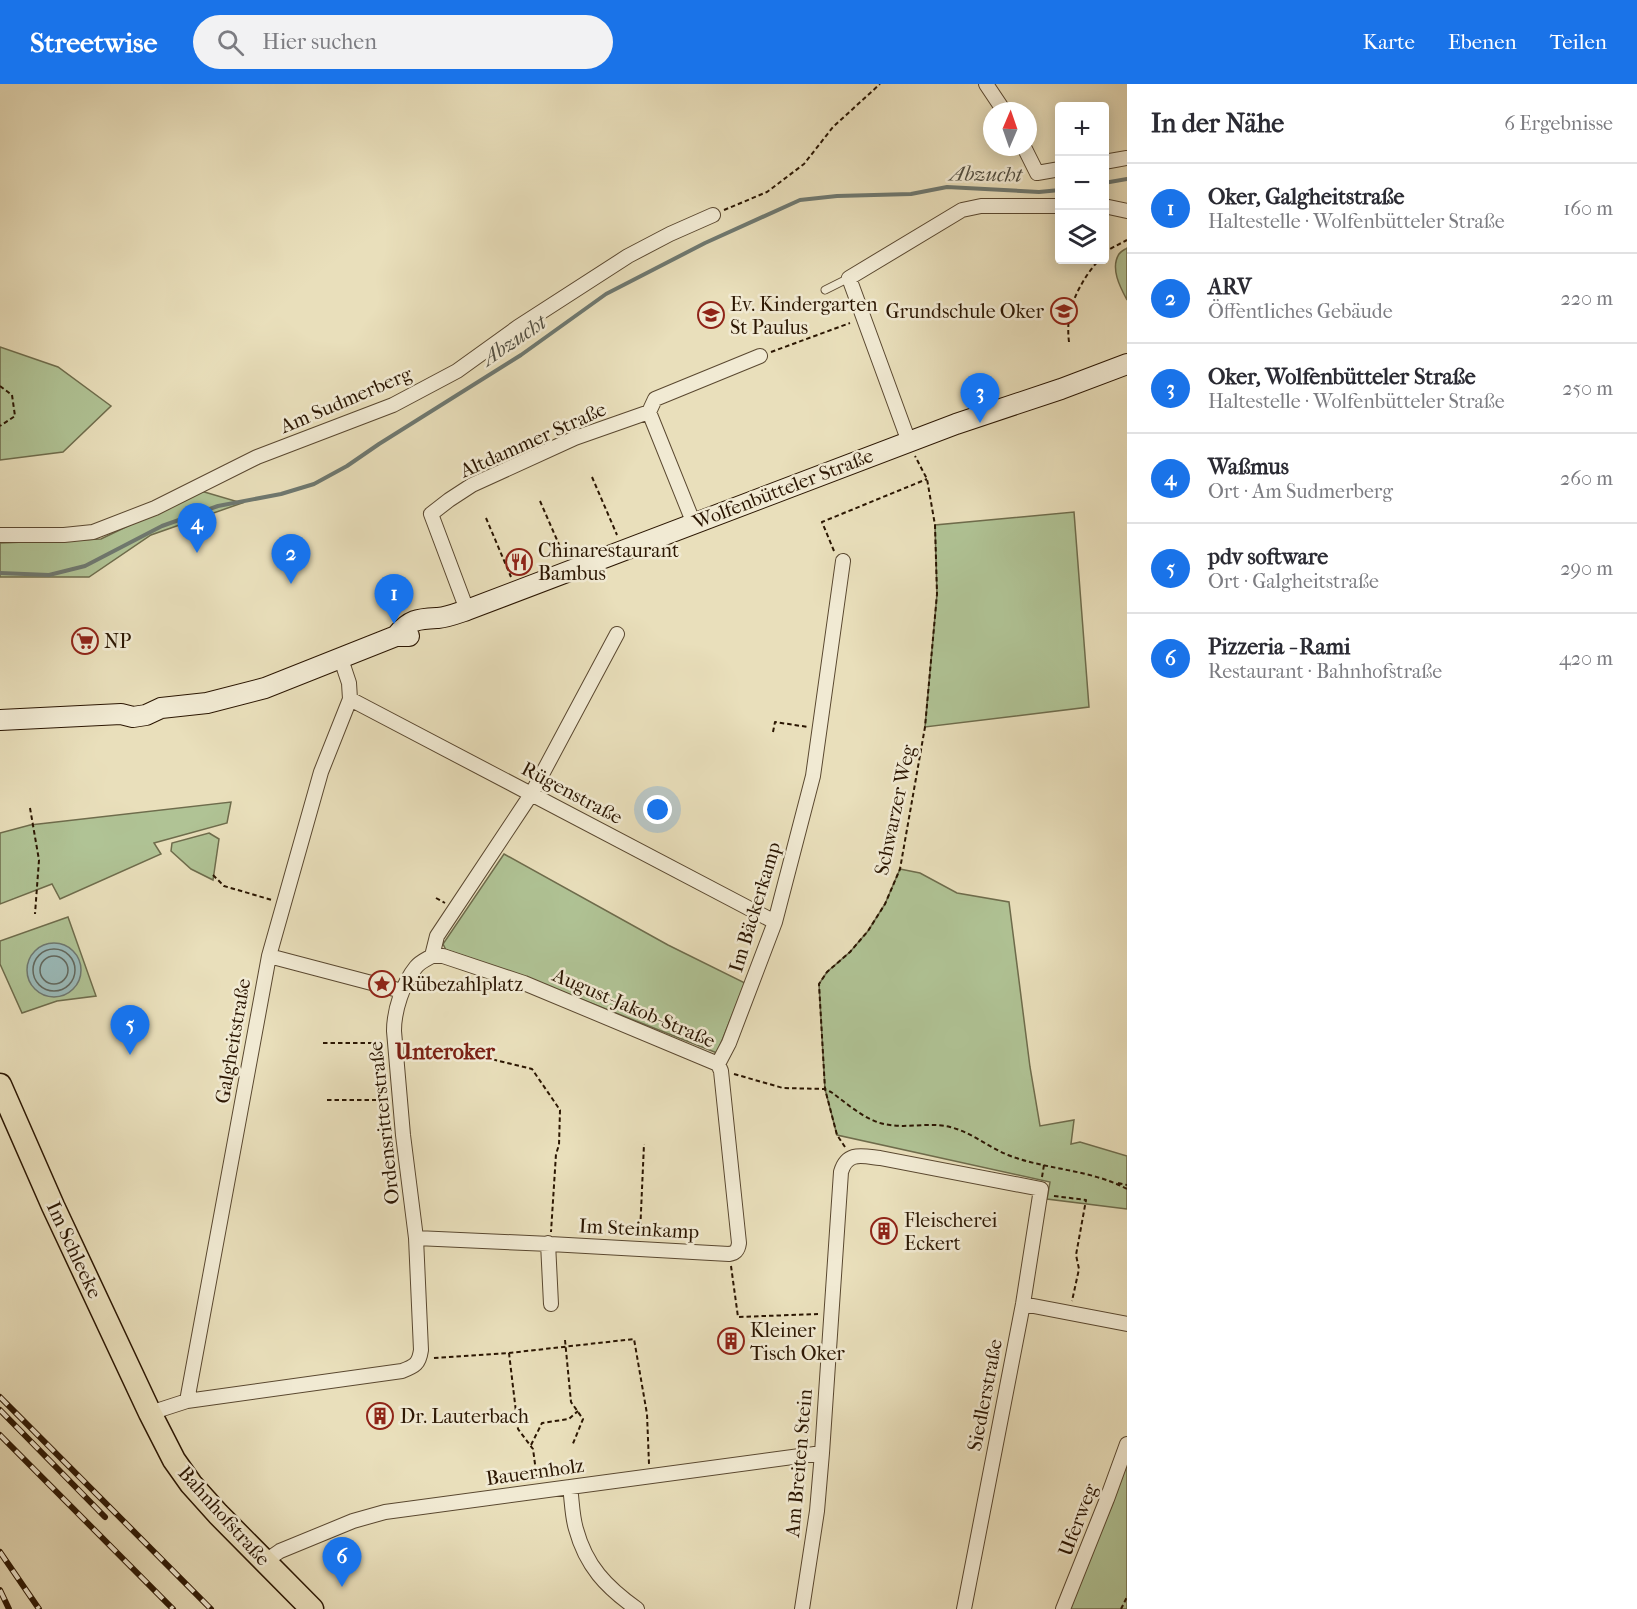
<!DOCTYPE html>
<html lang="de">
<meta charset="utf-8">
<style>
:root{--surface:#fff;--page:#f2f2f3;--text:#2b2b33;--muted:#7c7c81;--line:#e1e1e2;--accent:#1a73e8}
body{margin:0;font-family:"IM FELL French Canon",serif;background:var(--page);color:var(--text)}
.controls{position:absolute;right:18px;top:18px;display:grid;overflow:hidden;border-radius:6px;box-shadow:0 3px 15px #0003}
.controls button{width:54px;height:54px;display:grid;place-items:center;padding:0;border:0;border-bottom:2px solid var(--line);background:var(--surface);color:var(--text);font:30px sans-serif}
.compass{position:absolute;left:983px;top:18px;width:54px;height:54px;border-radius:50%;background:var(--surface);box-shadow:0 3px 15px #0003;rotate:2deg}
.you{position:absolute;left:658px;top:726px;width:21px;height:21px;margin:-15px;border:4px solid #fff;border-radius:50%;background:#1a73e8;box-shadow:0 0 0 9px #1a73e833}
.badge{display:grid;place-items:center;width:39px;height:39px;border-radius:50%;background:var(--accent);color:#fff;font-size:20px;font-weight:700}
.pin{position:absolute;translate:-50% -50px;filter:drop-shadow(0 2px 3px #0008)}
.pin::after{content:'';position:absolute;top:32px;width:21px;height:18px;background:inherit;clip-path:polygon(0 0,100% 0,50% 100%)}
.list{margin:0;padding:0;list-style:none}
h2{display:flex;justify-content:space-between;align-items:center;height:78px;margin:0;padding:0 24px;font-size:26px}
h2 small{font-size:20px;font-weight:400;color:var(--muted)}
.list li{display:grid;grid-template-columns:39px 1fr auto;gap:18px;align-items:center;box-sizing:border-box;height:90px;padding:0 24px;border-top:2px solid var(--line)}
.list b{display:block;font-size:22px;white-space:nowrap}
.list p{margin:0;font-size:20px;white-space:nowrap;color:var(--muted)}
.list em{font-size:20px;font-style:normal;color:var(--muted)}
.icon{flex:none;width:33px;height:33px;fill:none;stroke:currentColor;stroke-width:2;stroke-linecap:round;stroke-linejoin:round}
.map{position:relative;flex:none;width:1127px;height:1525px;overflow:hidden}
header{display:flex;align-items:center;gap:36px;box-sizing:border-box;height:84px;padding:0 30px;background:var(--accent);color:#fff}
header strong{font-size:28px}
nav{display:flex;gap:33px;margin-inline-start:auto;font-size:21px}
.search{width:420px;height:54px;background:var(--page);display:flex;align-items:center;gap:15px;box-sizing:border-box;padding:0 21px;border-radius:33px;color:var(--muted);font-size:22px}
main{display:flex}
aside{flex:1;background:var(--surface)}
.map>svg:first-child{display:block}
.green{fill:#b0c395;stroke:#6e6c4c;stroke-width:1.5}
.water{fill:#9abab9;stroke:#6e7870;stroke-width:1.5}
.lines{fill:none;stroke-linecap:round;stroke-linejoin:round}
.shore{stroke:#62685e;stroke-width:1.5}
.stream{stroke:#6e7870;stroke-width:4}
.service-casing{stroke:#5a4830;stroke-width:9}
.minor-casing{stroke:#5a4830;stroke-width:16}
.secondary-casing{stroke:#2b1602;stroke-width:22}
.primary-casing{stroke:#2b1602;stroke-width:25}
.path{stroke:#2b1602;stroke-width:2;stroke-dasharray:4.5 3;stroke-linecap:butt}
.service{stroke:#f1ead3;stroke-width:7}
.minor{stroke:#f1ead3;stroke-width:14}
.secondary{stroke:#f1ead3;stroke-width:20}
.primary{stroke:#e9dfbb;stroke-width:22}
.rail-casing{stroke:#2b1602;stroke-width:6}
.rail{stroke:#f1ead3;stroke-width:4;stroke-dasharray:11;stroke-linecap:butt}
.labels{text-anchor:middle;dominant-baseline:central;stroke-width:5;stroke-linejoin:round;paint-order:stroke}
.poi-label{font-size:20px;fill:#2b1602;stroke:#f1ead3;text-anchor:start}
.street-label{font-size:20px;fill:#2b1602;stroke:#f1ead3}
.water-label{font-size:21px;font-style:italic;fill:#524f42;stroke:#f1ead3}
.quarter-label{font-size:22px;font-weight:bold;fill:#7a1f14;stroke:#f1ead3}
</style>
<header>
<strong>Streetwise</strong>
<div class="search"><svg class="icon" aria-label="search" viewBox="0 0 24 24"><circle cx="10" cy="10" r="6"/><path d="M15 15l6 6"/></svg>Hier suchen</div>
<nav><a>Karte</a><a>Ebenen</a><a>Teilen</a></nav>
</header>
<main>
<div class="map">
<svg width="1127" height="1525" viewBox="0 0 1127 1525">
<rect width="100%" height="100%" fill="#e9dfbb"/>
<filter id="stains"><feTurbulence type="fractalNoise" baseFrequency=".00333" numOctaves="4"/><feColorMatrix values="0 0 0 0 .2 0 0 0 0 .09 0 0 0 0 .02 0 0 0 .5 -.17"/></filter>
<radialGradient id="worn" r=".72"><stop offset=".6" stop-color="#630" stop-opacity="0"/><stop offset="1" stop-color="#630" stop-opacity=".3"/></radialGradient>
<path class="green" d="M1127,164V216C1120,203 1110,184 1119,170C1121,167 1124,166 1127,164Z
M0,263L58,283L111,322L63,368L0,376Z
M201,407L242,419L151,451L89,493H0V459L101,455Z
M1074,428L1089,623L925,643L937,510L935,441Z
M231,718L227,739L154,759L161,770L60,815L52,800L0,820V749L30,741Z
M209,749L219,755L213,796L191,785L171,767L172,759Z
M504,770L668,861L745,899L717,969L525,893L446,866L443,860Z
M900,785L920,789L957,809L1009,818L1030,983L1040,1042L1074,1036L1071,1060L1080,1058L1127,1072V1125L1047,1115L1050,1098L837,1051L825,1005L819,900L827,888L850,868L868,847L885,820Z
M68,833L96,912L57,917L22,929L0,880V857Z
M1127,1370V1525H1067Z"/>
<path class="water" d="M27 886a27 27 0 1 1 54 0a27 27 0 1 1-54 0Z"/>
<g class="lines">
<path class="shore" d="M33 886a21 21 0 1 1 42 0a21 21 0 1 1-42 0Z
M40 886a14 14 0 1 1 28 0a14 14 0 1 1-28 0Z"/>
<path class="stream" d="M1104,99L1127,95
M0,489L49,491L85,482L162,442L218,422L281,410L314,400L347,382L379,360L521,271L606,210L705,159L800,116L837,112L911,110L947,103L1039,108L1060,106"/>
<defs>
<path id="service" d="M825,206L849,194"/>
<path id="minor" d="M986,0L1004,27
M1024,63L1037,89L1060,85
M1104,78L1127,74
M1104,122L1127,127
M649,328L655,315L760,272
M909,358L849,194L962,126L981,122H1060
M0,451H64L93,448L155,424L257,373L393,321L457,287L518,243L628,172L670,150L713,131
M467,526L431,430L449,416L472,401L575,354L649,328L694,440
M350,615L775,838
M269,872L402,907
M432,872H443L524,899L718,980
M718,980L729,959L775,838L813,692L843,477
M416,1154L550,1160L729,1170C736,1169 738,1166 739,1159L721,987L718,980
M548,1159L551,1220
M1023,1220L1127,1240
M187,1317L269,872L321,688L350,615L349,599L341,575
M150,1329L187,1317L402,1287C415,1282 419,1280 421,1266L416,1154L403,1051L394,947C394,926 403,899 416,883C420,878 427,875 432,872L437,852L532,709L617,550
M570,1403C572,1416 572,1432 576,1445C586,1482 606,1503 637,1525
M264,1478L280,1467L353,1437L385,1428L822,1369
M802,1525L817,1427L822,1369L841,1088C847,1067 862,1072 880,1074L1041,1105L1023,1220L964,1525
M1063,1525L1107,1415L1127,1360"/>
<path id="secondary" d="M396,552C410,535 418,535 438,534C448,533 458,529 467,526L956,340L1061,305L1127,280
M0,636L121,630L133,633L146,631L161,624L207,619L265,604L396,552H409"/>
<path id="primary" d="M0,1001L53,1122L150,1329L174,1376L191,1400L218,1430L312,1525"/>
</defs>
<use href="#service" class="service-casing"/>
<use href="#minor" class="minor-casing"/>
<use href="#secondary" class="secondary-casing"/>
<use href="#primary" class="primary-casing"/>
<path class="path" d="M724,126L767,108L804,80L833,43L880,0
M1104,169L1108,166L1127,156
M1069,258C1068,250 1068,242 1069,234C1072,214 1085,191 1099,176
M771,268L850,239
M0,302L12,311L15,332L0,342
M592,393L617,451
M540,417L564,472
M486,434L511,493
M834,467L822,438L927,395
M773,648L775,638L808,643
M30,724L39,776L35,830
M213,791L224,802L272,816
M436,814L445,819
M323,959H380
M479,970L483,973L532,985L560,1026L559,1061L556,1070L551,1148
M734,990L783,1004L825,1005L831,1008C849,1021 868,1039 890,1041C910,1044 930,1038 950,1043C971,1048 988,1063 1008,1071C1046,1086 1090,1085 1127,1105
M327,1016H387
M845,1063L837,1051L825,1005L819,900L827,888L850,868L868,847L885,820L900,785L925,643L937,510L935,441L927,395L915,372
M1042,1093L1044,1081
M1118,1099L1127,1101
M1054,1112L1086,1116L1076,1171L1079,1185L1072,1217
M640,1150L644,1060
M731,1182L738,1233L818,1230
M565,1256L571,1318L583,1335L572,1362
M509,1269L518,1345L533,1365L537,1395
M434,1274L509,1269L634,1255L647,1330L649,1380
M531,1361L542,1339L569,1335L578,1327
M1121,1525L1127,1513"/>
<use href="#service" class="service"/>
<use href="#minor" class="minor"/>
<use href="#secondary" class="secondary"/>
<use href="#primary" class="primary"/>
<defs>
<path id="rail" d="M0,1313L211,1525
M0,1326L105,1433
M0,1351L173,1525
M0,1468L39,1525
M0,1506L9,1525"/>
</defs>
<use href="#rail" class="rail-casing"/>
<use href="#rail" class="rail"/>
</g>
<defs>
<symbol id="school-ring" viewBox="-11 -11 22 22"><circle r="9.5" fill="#f1ead3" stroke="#8f2418" stroke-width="1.5"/><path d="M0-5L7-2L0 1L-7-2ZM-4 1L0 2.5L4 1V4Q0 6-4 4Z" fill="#8f2418"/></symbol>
<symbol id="restaurant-ring" viewBox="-11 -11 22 22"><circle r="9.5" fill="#f1ead3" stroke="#8f2418" stroke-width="1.5"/><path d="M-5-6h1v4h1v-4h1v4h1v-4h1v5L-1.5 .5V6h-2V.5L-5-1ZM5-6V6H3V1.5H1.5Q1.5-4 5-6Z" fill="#8f2418"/></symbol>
<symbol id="supermarket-ring" viewBox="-11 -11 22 22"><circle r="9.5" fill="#f1ead3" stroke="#8f2418" stroke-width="1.5"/><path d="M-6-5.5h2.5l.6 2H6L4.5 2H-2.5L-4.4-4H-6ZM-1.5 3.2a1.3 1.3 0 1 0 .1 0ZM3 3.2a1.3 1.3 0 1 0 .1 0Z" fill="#8f2418"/></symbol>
<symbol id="sight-ring" viewBox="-11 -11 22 22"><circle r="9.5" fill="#f1ead3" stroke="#8f2418" stroke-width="1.5"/><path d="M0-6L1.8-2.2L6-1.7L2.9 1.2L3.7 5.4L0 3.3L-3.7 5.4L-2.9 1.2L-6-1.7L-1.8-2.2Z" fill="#8f2418"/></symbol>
<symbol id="building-ring" viewBox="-11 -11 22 22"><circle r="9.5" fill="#f1ead3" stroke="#8f2418" stroke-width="1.5"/><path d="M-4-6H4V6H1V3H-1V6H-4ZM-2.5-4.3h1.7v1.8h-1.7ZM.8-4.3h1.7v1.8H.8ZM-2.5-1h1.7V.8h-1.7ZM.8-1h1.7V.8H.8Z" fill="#8f2418"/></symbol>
</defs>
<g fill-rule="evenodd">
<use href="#school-ring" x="1049" y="212" width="30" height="30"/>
<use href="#school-ring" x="696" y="216" width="30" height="30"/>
<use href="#restaurant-ring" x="504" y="463" width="30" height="30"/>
<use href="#supermarket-ring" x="70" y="542" width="30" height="30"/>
<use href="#sight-ring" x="367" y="885" width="30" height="30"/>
<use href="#building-ring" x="869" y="1132" width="30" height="30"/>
<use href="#building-ring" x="716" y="1242" width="30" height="30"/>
<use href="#building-ring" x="365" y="1317" width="30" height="30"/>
</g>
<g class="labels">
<g class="poi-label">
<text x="730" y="220">Ev. Kindergarten<tspan x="730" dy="23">St Paulus</tspan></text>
<text x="1044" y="227" text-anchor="end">Grundschule Oker</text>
<text x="538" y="466">Chinarestaurant<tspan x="538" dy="23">Bambus</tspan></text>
<text x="104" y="557">NP</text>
<text x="401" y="900">Rübezahlplatz</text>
<text x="904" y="1136">Fleischerei<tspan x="904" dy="23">Eckert</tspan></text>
<text x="750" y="1246">Kleiner<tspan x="750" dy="23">Tisch Oker</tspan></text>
<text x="400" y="1332">Dr. Lauterbach</text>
</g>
<g class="street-label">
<text transform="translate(346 316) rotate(-23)">Am Sudmerberg</text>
<text transform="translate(533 356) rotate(-24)">Altdammer Straße</text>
<text transform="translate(783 405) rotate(-21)">Wolfenbütteler Straße</text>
<text transform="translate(572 709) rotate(28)">Rügenstraße</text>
<text transform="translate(895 726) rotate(-78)">Schwarzer Weg</text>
<text transform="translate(755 823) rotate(-73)">Im Bäckerkamp</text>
<text transform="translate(634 924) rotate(23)">August-Jakob-Straße</text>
<text transform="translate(233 957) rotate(-80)">Galgheitstraße</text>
<text transform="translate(384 1039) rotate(-96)">Ordensritterstraße</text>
<text transform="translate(639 1145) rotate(3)">Im Steinkamp</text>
<text transform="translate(74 1166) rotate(65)">Im Schleeke</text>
<text transform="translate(985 1311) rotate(-79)">Siedlerstraße</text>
<text transform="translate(799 1379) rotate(-85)">Am Breiten Stein</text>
<text transform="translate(535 1388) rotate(-8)">Bauernholz</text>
<text transform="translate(224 1432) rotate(48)">Bahnhofstraße</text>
<text transform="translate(1078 1436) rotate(-69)">Uferweg</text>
</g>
<g class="water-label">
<text transform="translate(986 90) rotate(1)">Abzucht</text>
<text transform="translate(514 256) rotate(-34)">Abzucht</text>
</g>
<g class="quarter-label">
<text x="445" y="968">Unteroker</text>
</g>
</g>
<rect width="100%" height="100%" filter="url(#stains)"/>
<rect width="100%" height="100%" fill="url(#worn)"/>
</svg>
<div class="controls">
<button>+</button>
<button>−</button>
<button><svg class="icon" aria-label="layers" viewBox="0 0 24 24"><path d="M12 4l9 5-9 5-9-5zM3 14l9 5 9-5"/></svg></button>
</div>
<svg class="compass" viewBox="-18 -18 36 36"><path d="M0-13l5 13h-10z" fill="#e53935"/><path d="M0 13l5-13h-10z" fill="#7c7c81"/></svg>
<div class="you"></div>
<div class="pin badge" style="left:394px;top:540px">1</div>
<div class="pin badge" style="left:291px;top:500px">2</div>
<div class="pin badge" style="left:980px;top:339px">3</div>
<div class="pin badge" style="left:197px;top:469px">4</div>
<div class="pin badge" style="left:130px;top:971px">5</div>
<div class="pin badge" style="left:342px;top:1503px">6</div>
</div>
<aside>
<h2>In der Nähe<small>6 Ergebnisse</small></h2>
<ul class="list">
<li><span class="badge">1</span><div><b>Oker, Galgheitstraße</b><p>Haltestelle · Wolfenbütteler Straße</p></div><em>160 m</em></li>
<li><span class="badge">2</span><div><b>ARV</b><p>Öffentliches Gebäude</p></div><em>220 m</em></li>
<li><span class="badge">3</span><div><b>Oker, Wolfenbütteler Straße</b><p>Haltestelle · Wolfenbütteler Straße</p></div><em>250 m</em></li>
<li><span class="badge">4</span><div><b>Waßmus</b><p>Ort · Am Sudmerberg</p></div><em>260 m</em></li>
<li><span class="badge">5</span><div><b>pdv software</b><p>Ort · Galgheitstraße</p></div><em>290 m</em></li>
<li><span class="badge">6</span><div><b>Pizzeria - Rami</b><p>Restaurant · Bahnhofstraße</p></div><em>420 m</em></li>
</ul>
</aside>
</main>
